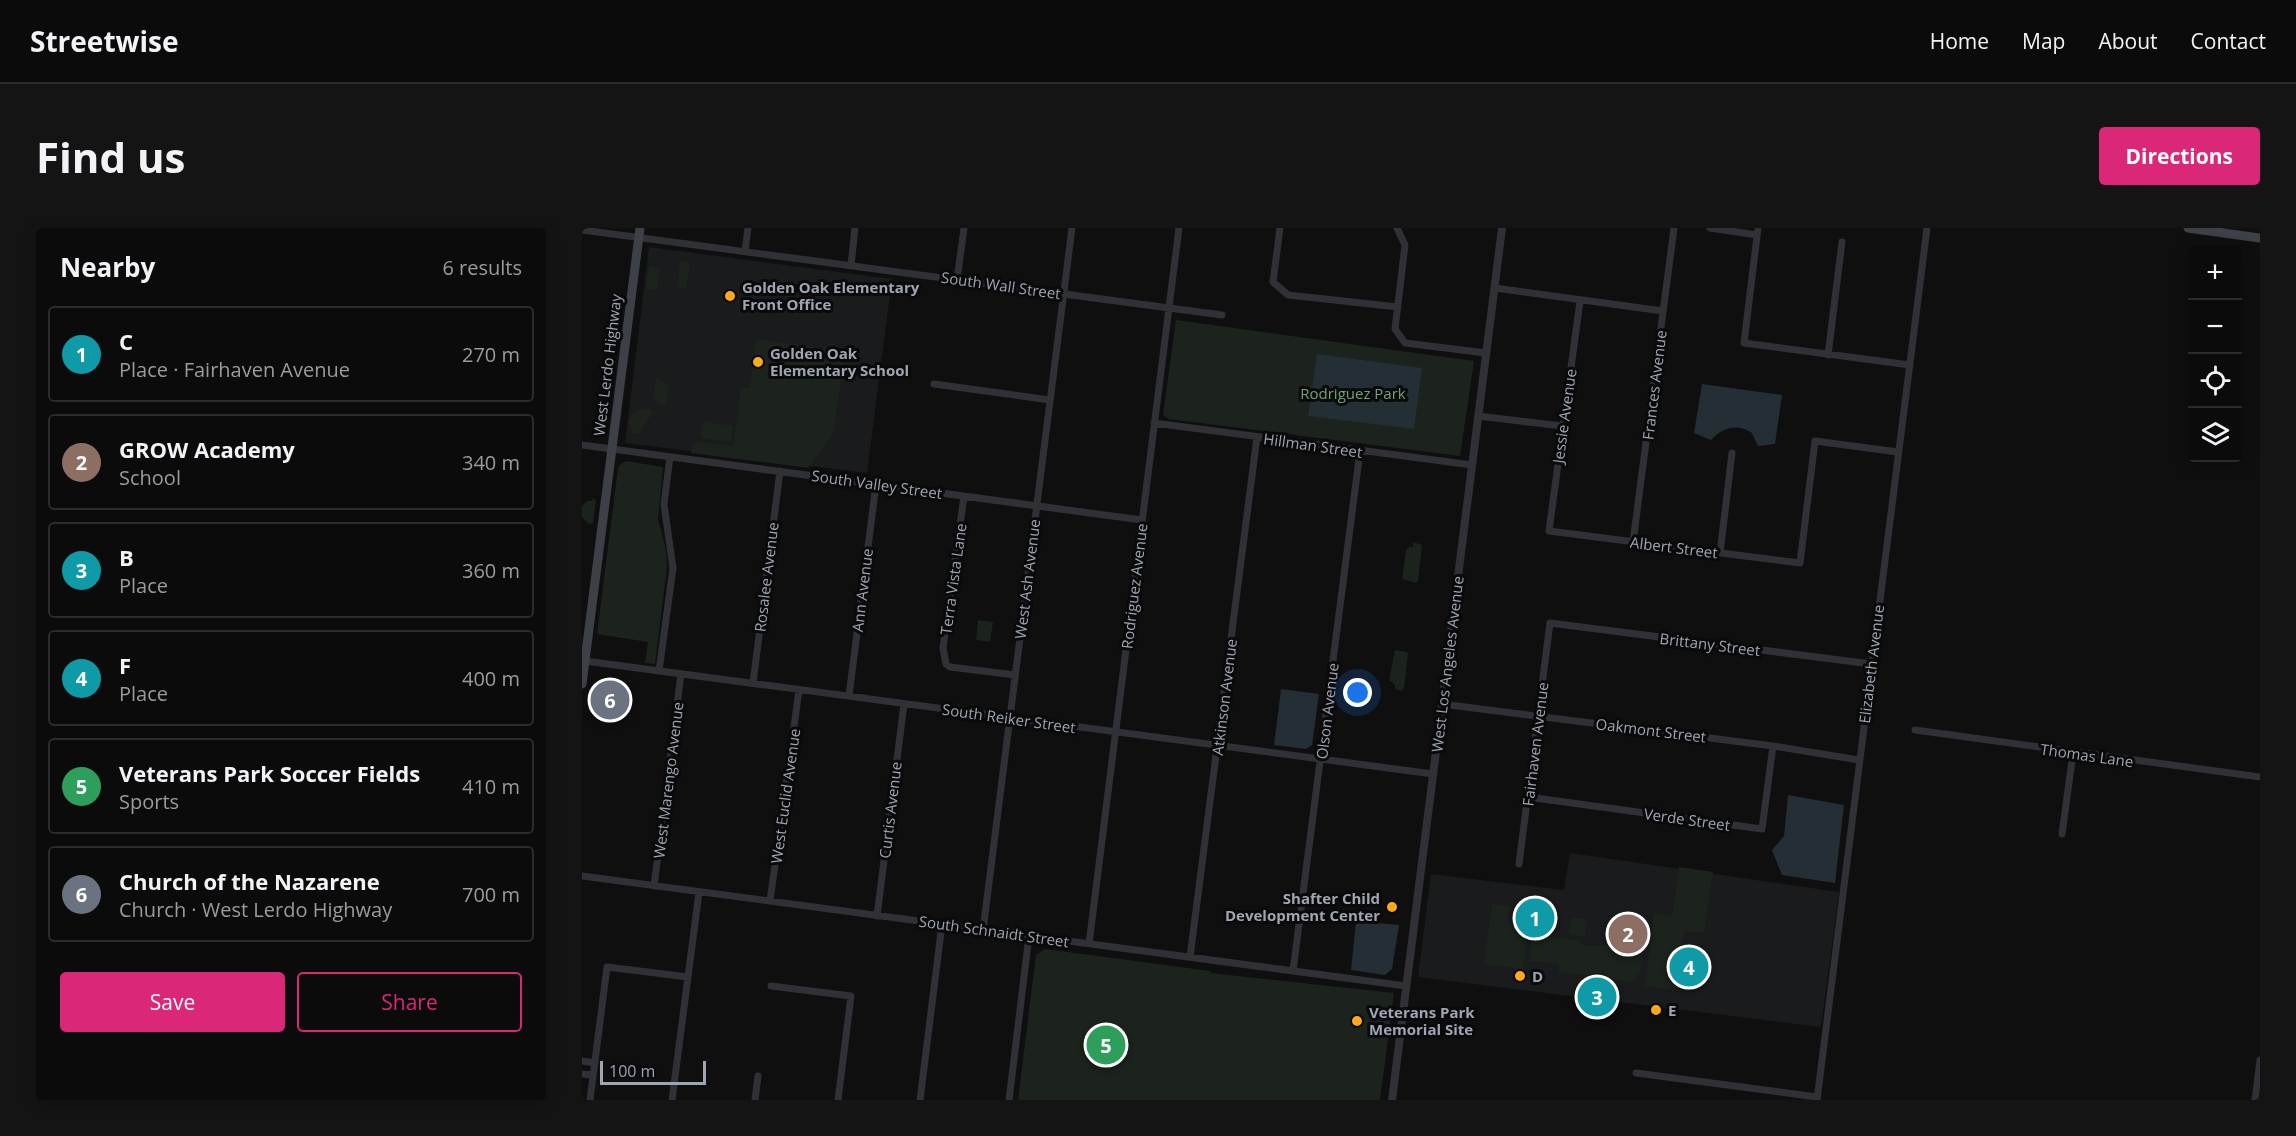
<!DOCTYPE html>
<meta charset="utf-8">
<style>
:root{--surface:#0b0b0c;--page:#141415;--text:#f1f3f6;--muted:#9a9b9d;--line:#2b2b2d;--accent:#db2777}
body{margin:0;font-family:"Open Sans",sans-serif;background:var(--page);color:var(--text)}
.controls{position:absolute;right:18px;top:18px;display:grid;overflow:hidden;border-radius:6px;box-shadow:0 3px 15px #0003}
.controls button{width:54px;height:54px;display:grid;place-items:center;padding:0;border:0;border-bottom:2px solid var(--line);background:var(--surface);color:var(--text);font:30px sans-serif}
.scale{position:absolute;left:18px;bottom:15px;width:106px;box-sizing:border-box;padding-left:6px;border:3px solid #9ea5b3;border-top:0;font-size:16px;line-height:21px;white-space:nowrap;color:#9ea5b3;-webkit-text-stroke:4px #0a0a0b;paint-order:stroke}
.you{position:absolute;left:776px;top:465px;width:21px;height:21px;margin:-15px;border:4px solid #fff;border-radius:50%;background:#1a73e8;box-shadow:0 0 0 9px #1a73e833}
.badge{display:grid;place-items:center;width:39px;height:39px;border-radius:50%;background:var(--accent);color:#fff;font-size:20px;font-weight:700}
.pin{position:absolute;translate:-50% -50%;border:3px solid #fff;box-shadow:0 2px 6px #0006}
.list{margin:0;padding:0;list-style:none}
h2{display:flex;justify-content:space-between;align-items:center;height:78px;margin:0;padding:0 24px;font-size:26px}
h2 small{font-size:20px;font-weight:400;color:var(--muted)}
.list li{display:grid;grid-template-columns:39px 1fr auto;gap:18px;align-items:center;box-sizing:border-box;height:96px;margin:0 12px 12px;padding:0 12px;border:2px solid var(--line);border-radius:6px}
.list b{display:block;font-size:22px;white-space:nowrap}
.list p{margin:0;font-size:20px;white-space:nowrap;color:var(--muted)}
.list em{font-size:20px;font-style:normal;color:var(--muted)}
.actions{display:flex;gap:12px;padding:18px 24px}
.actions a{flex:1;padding:14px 0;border:2px solid var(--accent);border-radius:6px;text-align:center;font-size:21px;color:var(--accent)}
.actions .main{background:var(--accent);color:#fff}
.icon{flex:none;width:33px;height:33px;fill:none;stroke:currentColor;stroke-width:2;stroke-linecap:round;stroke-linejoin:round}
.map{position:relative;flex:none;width:1678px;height:872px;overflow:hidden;border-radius:6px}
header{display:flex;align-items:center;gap:36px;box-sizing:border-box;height:84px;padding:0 30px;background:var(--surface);border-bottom:2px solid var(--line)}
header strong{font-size:28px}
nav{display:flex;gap:33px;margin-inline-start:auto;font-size:21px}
.intro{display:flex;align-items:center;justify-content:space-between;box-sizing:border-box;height:144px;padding:0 36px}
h1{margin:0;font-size:42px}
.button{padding:15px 27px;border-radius:6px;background:var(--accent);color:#fff;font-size:21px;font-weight:700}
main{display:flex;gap:36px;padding:0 36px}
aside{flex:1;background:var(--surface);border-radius:6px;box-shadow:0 3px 15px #0003}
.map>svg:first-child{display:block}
.built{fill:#1a1b1d}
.green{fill:#1b231c}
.water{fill:#242e35}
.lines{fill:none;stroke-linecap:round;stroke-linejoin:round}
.minor{stroke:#303136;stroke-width:7}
.tertiary{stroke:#303136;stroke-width:8}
.secondary{stroke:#3d4046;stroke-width:9}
.poi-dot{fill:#ffa918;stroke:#0a0a0b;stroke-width:2}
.labels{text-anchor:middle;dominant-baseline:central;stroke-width:6;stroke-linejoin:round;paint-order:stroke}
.street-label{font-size:15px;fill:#9ea5b3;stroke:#0a0a0b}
.poi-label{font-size:15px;font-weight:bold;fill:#9ea5b3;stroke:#0a0a0b;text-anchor:start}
.park-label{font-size:15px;fill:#73a174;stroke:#0a0a0b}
</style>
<header>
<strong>Streetwise</strong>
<nav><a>Home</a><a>Map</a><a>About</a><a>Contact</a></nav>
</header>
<div class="intro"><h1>Find us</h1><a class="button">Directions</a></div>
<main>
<aside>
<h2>Nearby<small>6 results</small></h2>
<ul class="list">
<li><span class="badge" style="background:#0f9aa8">1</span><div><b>C</b><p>Place · Fairhaven Avenue</p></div><em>270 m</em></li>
<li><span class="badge" style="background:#8d6e63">2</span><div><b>GROW Academy</b><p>School</p></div><em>340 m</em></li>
<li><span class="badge" style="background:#0f9aa8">3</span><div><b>B</b><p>Place</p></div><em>360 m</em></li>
<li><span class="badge" style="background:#0f9aa8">4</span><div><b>F</b><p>Place</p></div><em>400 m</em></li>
<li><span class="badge" style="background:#2e9e5b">5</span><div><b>Veterans Park Soccer Fields</b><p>Sports</p></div><em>410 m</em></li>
<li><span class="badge" style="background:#6b7280">6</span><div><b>Church of the Nazarene</b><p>Church · West Lerdo Highway</p></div><em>700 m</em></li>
</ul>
<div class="actions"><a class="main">Save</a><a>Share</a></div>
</aside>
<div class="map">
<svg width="1678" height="872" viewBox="0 0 1678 872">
<rect width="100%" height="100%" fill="#0f0f10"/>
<path class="built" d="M67,19L310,51L285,245L43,215Z
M988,625L1257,664L1239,799L836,749L849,646L982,662Z"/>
<path class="green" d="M98,33L108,35L104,61L95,60Z
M67,38L78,40L75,62L64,61Z
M594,92L892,133L878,228L587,191L581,187Z
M174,111L263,123L251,207L226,240L109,225L110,219L116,214L151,218L159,160H168Z
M77,151L87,158L84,177L78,176L71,170L74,152Z
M66,180L71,184L57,205H51L46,196C48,186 57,181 66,180Z
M121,193L151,198L149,214L118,210Z
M44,233L81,239L76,291L84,322L85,339L73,436L63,435L66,414L15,406L36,240L39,236Z
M10,270L14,272L11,295L7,296L0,289V278L5,273H10Z
M831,314L840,317L836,353L834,355L820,351L824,322L827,319H831Z
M396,392L411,394L408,414L394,412Z
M813,422L825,424L826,426L822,460L819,463L813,461V457L807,452Z
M1097,639L1131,644L1122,705L1102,703L1096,762L1063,758L1072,686L1090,689Z
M910,676L928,678L926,693L947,696L941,741L902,736Z
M989,689L1005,691L1003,709L987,706Z
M950,707L992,712L1003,718L1020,717L1061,722L1058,745L1049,754L977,744V736L947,733Z
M463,721L628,743L629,745L812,765L798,872H436L454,727Z"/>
<path class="water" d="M735,126L840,140L832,201L726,188Z
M1120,156L1200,167L1193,216L1176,218L1170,205C1155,195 1141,199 1129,212L1112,205Z
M699,461L737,466L730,517L724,521L692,517Z
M1206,567L1262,577L1253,655L1200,647L1190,622L1202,608Z
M774,693L817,697L810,741L803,747L769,742Z"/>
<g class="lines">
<path class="minor" d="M698,0L691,54L706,67L816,79
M815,0L823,17L813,101L823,115L904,125
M1128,0L1175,7
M1176,0L1162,115L1328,137
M0,2L640,87
M163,23L166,0
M269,37L273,0
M375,52L382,0
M913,60L1081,83
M998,73L967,303L1218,335L1233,213L1316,224
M1246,127L1260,14
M352,156L468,172
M896,188L980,198
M572,195L890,237
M0,217L560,292
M382,268L361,420L364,436L368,439L433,447
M1051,314L1092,0
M1138,325L1150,225
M3,433L851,546
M77,443L91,340L82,276L88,229
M171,455L198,243
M267,468L294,256
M860,476L1191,518L1277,532
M1333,502L1678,549
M946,569L1180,601L1191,518
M1480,606L1491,525
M937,636L968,395L1289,436
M0,648L824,758
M72,658L99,446
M188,673L217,462
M295,688L322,476
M401,702L490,0
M507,716L597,0
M608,729L675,209
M711,743L778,223
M189,758L269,768L256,872
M0,833L13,835
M1054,845L1235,869
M0,846L11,847
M8,872L25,739L106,749
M90,872L117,664
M173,872L176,848
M338,872L360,696
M427,872L447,708
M1235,872L1345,0
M1673,872L1678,832"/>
<path class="tertiary" d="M810,872L920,0"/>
<path class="secondary" d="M1606,0L1678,10
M0,456L58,0"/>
</g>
<g class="poi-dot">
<circle cx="148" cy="68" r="6"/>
<circle cx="176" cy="134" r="6"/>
<circle cx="810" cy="679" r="6"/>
<circle cx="938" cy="748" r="6"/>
<circle cx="1074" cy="782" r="6"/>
<circle cx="775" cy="793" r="6"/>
</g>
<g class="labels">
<g class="street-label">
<text transform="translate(419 57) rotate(8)">South Wall Street</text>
<text transform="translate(25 137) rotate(-83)">West Lerdo Highway</text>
<text transform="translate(1072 157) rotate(-83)">Frances Avenue</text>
<text transform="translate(982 188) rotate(-82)">Jessie Avenue</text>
<text transform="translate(731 217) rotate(8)">Hillman Street</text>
<text transform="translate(295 256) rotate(8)">South Valley Street</text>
<text transform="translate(1092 319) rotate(7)">Albert Street</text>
<text transform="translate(184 349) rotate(-83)">Rosalee Avenue</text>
<text transform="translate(371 351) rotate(-82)">Terra Vista Lane</text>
<text transform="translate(445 351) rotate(-83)">West Ash Avenue</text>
<text transform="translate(552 358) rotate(-83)">Rodriguez Avenue</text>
<text transform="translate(280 362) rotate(-83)">Ann Avenue</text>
<text transform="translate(1128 416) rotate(7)">Brittany Street</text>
<text transform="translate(865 436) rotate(-83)">West Los Angeles Avenue</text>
<text transform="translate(1289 436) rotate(-83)">Elizabeth Avenue</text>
<text transform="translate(642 469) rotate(-83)">Atkinson Avenue</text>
<text transform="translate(745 483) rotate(-83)">Olson Avenue</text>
<text transform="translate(427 490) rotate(8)">South Reiker Street</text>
<text transform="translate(1069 502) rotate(7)">Oakmont Street</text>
<text transform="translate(953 516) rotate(-83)">Fairhaven Avenue</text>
<text transform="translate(1505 527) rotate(8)">Thomas Lane</text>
<text transform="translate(86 552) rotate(-83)">West Marengo Avenue</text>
<text transform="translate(203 568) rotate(-82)">West Euclid Avenue</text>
<text transform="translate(308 582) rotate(-83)">Curtis Avenue</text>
<text transform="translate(1105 591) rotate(8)">Verde Street</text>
<text transform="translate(412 703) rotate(8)">South Schnaidt Street</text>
</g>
<g class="poi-label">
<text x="160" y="59">Golden Oak Elementary<tspan x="160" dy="17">Front Office</tspan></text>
<text x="188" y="125">Golden Oak<tspan x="188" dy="17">Elementary School</tspan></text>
<text x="798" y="670" text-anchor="end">Shafter Child<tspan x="798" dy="17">Development Center</tspan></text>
<text x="950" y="748">D</text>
<text x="1086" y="782">E</text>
<text x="787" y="784">Veterans Park<tspan x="787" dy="17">Memorial Site</tspan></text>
</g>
<g class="park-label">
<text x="771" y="165">Rodriguez Park</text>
</g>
</g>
</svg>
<div class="controls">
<button>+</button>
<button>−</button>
<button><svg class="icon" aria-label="locate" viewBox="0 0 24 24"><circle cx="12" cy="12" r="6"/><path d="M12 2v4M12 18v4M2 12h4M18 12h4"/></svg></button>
<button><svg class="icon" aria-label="layers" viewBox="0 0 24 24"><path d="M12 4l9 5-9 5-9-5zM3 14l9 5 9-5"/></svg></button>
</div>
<div class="scale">100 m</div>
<div class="you"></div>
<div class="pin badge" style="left:953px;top:690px;background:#0f9aa8">1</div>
<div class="pin badge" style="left:1046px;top:706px;background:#8d6e63">2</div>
<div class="pin badge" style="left:1015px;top:769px;background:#0f9aa8">3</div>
<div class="pin badge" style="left:1107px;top:739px;background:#0f9aa8">4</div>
<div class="pin badge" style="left:524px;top:817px;background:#2e9e5b">5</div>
<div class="pin badge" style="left:28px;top:472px;background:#6b7280">6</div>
</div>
</main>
